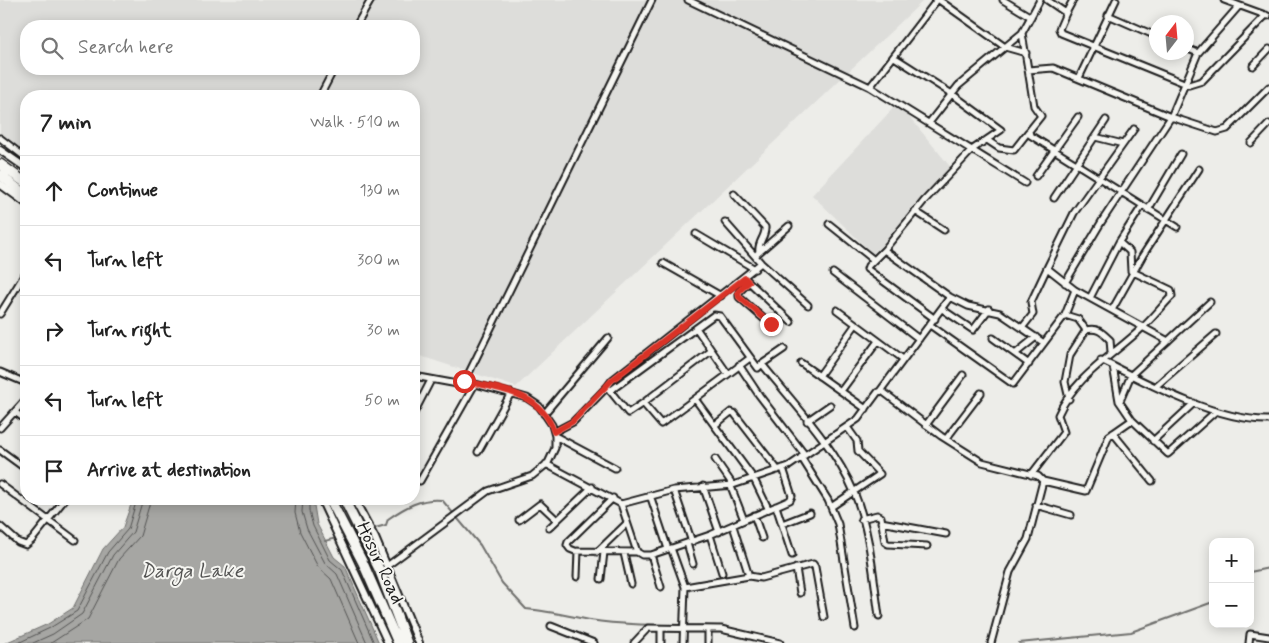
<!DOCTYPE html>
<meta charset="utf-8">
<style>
:root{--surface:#fff;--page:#f2f2f2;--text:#222;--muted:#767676;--line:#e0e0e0}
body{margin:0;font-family:Mynerve,sans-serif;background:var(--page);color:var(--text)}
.controls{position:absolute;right:15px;bottom:15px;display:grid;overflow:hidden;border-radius:10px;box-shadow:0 2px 12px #0003}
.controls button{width:45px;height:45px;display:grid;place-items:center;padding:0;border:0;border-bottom:1px solid var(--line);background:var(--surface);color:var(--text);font:25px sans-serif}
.compass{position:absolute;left:1149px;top:15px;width:45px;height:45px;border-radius:50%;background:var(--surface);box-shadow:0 2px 12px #0003;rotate:16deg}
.stop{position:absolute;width:15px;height:15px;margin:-11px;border:4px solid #d93025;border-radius:50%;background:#fff}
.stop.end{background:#d93025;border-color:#fff;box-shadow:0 1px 5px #0008}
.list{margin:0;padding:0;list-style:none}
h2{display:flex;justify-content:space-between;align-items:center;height:65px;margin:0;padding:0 20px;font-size:21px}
h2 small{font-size:16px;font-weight:400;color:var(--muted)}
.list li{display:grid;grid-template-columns:32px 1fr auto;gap:15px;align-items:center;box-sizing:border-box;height:70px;padding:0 20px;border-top:1px solid var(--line)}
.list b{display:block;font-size:19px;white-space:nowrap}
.list em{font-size:16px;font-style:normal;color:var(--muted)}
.icon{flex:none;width:28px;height:28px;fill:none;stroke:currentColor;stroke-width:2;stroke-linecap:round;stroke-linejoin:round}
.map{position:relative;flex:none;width:1269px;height:643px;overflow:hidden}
.search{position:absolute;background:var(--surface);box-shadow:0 2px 12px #0003;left:20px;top:20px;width:400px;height:55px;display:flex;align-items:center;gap:12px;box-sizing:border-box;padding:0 18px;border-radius:20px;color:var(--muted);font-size:19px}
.panel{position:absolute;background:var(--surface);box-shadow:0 2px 12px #0003;left:20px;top:90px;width:400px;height:415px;border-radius:20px}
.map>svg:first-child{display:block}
.built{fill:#ddddda;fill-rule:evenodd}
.water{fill:#a6a6a3;stroke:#6f6f6d}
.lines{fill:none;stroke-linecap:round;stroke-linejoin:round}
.shore{stroke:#535352;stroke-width:1}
.stream{stroke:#6f6f6d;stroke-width:2}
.minor-casing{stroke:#1c1c1c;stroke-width:9}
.tertiary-casing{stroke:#1c1c1c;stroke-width:10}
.trunk-casing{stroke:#1c1c1c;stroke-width:12}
.minor{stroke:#f6f6f2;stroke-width:5}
.tertiary{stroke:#f6f6f2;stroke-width:6}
.trunk{stroke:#f6f6f2;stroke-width:9}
.route{stroke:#d93025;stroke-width:6}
.labels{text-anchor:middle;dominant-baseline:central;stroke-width:4;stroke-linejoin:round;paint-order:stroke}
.street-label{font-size:19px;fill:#1c1c1c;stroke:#f6f6f2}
.water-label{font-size:20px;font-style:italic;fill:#535352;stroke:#f6f6f2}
</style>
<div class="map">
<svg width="1269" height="643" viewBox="0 0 1269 643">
<rect width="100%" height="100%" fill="#edede9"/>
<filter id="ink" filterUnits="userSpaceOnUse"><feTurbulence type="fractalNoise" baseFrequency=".02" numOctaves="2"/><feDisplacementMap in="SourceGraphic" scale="10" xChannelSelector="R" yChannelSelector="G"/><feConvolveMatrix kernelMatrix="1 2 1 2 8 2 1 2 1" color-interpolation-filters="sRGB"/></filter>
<g filter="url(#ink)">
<path class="built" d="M0,0H924L516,387L414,354V96H26V159L0,140ZM26,26H414V69H26Z
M898,103L953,170L873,254L812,195Z"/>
<path class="water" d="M133,499H313L317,524L334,557L345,566L379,643H5L48,624L73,608L103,549L123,527Z"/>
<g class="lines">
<path class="shore" d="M296,499L295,513L300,532L318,567L331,579L359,643
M303,499L302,512L307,529L325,563L337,574L367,643
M309,499V511L313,526L330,560L342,570L374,643
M18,643L50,628L77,611L108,552L128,529L137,499
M33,643L53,634L82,614L113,555L133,532L143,499
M51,643L88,619L119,559L140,536L151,499"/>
<path class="stream" d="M364,531L386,525L388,519C405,507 421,498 442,500L480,545L502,583L526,609C548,611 569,616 590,620C629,626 669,625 709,626
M325,541L345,536
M1250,572L1269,568
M728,628L768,637
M1019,643L1131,632L1213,602"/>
<defs>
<path id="minor" d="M688,0L870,87L1025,183
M939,0L1005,47L1026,53
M1003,0L1031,17
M1047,0L1066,13L1059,29L1061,33L1189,85L1202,81L1266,15
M1224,0L1268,16
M1066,13L1073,0
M1108,15L1156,36
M356,26L371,0
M1022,33L1034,106L1041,116L1029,131L1030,135L1177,227
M1186,48L1198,53
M894,57L952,94L1001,130L973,149L924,201L884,250L950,297L968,306L1000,313L1044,343
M1253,66L1269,49
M1028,70L1053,68L1171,117L1217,132L1227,129L1269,87
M1079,78L1116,0
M870,87L937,0
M320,96L334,69
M929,123L958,86L1022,33L1040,0
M1134,129L1074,213L1047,268L1075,290L1168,341
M1095,137L1123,144
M0,138L26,158
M987,140L999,148L1014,150L1028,132
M1251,143L1269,124
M1036,176L1078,117
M734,194L765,227C766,237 757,242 759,252
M1054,198L1106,120
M1148,210L1181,154
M915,211L944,230
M725,222L761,263L808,305
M829,224L874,260
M696,234L755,269
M884,250L868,266L867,269L935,319
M757,254L789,226
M663,263L721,296
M833,273L919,339
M745,278L791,322
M749,282L739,292V297L771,325
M1065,283L1102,221L1171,117L1198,53L1239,6
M1090,298L1119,242L1142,206
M942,309L973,330L989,309
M837,310L903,359
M1112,310L1143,255L1199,169
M0,314L26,272
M1065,315L1078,319L1086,330L1070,355L1065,382L1069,399
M930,325L1013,384L1065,315L1075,290
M696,328L728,374
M1022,328L1033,314L1031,302L1047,268
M1086,330C1097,327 1102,332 1110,340L1111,352
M993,338L1029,364
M1015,354L1036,337
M1101,360C1148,384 1217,421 1269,420
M801,363L866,409
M762,364L784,349
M739,365L759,395L805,455
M1113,366L1119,401L1132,420L1168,454L1215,412
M0,372L26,383
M414,376L463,385L652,0
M819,376L856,324
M1156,386L1216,334
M607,387L612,380L761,263
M610,391L714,315L720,316L758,368L762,364C794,404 834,445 854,492C870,530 873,575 879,616
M841,391L878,341
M880,391L950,297
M695,399L754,479L768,508
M1120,401L1131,375L1210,302
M643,403L711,351
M15,412L26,420
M414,413L431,380
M544,414L608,338
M807,421L830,405
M715,425L731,412L734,413L778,470
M926,425L963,375
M0,428L26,399
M554,432L573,422L607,387L628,413L643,403L661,424L750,358
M1113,433L1152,481
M555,436L615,468
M946,439L981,393
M1153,441L1194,403
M0,450L26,469
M478,452L511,393
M801,457L828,500L838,524L855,628
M715,459L733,485
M546,464L621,504L637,552L642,555H651L710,535L722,573
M1031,475L1064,432L1058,415C1075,376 1114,355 1143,327C1153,318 1162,306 1172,296L1171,290L1131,271L1130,252L1119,242
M420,481L475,384
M1043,481L1086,491L1109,436L1132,420
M0,484L75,540
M730,484L744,520
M703,486L719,532
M674,490L692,542
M650,495L668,549
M613,498L568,542L567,545L570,549L575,551L637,552
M621,504L674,490L733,485L789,466L858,419L878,392L882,391L941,436L982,462L1038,476L1043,481L1028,539L1010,572L991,643
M1036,505L1071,515
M776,506L792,555
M831,507L880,474L858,451L857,441L847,427
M754,515L762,538
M861,519L877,515L881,517L885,542L888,544L927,546
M519,520L540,504L557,520
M881,522L946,534
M782,524L810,513
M0,526L18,542L26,545L32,540L65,499
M733,526L749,576
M549,528L592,487
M710,535L790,500L792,496L783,468
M687,543L693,564
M671,548L685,587
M597,552L626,524
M624,553L631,584
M651,555L661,587
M387,566L488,491L532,476L548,463L555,448V436L552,425L539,406L527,398L464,381
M796,568L800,593
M577,577L578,551
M601,579L604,552
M551,626L594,643
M634,643L648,628L721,629L780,643
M661,643V630
M683,643L685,587L749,576L761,578L813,564L815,567L824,617
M708,643V629
M1249,643L1250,634L1269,637"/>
<path id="tertiary" d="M0,150L26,168
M0,184L26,203
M321,499L388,643
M354,499L375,538L419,643"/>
<path id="trunk" d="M0,164L26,183
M0,175L26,195
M330,499L363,563L398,643
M344,499L379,569L407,643"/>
</defs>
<use href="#minor" class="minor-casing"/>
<use href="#tertiary" class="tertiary-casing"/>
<use href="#trunk" class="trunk-casing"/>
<use href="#minor" class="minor"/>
<use href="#tertiary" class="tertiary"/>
<use href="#trunk" class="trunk"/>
</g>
</g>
<g class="lines" filter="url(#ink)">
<path class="route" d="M464,381C500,389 541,392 554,432L572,422L612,380L745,278L749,282L738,292L739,297L771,324"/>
</g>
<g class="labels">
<g class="street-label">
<text transform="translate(380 563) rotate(65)">Hosur Road</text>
</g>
<g class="water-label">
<text x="192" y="571">Darga Lake</text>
</g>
</g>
</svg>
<div class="controls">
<button>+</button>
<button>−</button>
</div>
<svg class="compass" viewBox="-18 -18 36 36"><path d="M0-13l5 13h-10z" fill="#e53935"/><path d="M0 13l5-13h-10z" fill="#767676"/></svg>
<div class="stop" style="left:464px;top:381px"></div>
<div class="stop end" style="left:771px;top:324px"></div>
<div class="search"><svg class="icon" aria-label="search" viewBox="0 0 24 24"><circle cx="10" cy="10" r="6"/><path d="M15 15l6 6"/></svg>Search here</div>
<section class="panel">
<h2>7 min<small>Walk · 510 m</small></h2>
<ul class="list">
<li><svg class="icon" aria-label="ahead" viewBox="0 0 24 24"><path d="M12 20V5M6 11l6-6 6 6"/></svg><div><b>Continue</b></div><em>130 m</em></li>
<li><svg class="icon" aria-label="left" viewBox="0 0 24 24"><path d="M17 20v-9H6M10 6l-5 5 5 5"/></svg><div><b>Turn left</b></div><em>300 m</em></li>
<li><svg class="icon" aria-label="right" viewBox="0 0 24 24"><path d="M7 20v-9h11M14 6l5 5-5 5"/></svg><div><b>Turn right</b></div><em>30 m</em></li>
<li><svg class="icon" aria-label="left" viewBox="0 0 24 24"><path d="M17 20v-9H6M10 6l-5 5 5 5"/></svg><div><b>Turn left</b></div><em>50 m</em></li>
<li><svg class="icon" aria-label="arrive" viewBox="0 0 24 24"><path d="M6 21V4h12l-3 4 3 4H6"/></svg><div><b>Arrive at destination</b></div></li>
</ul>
</section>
</div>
